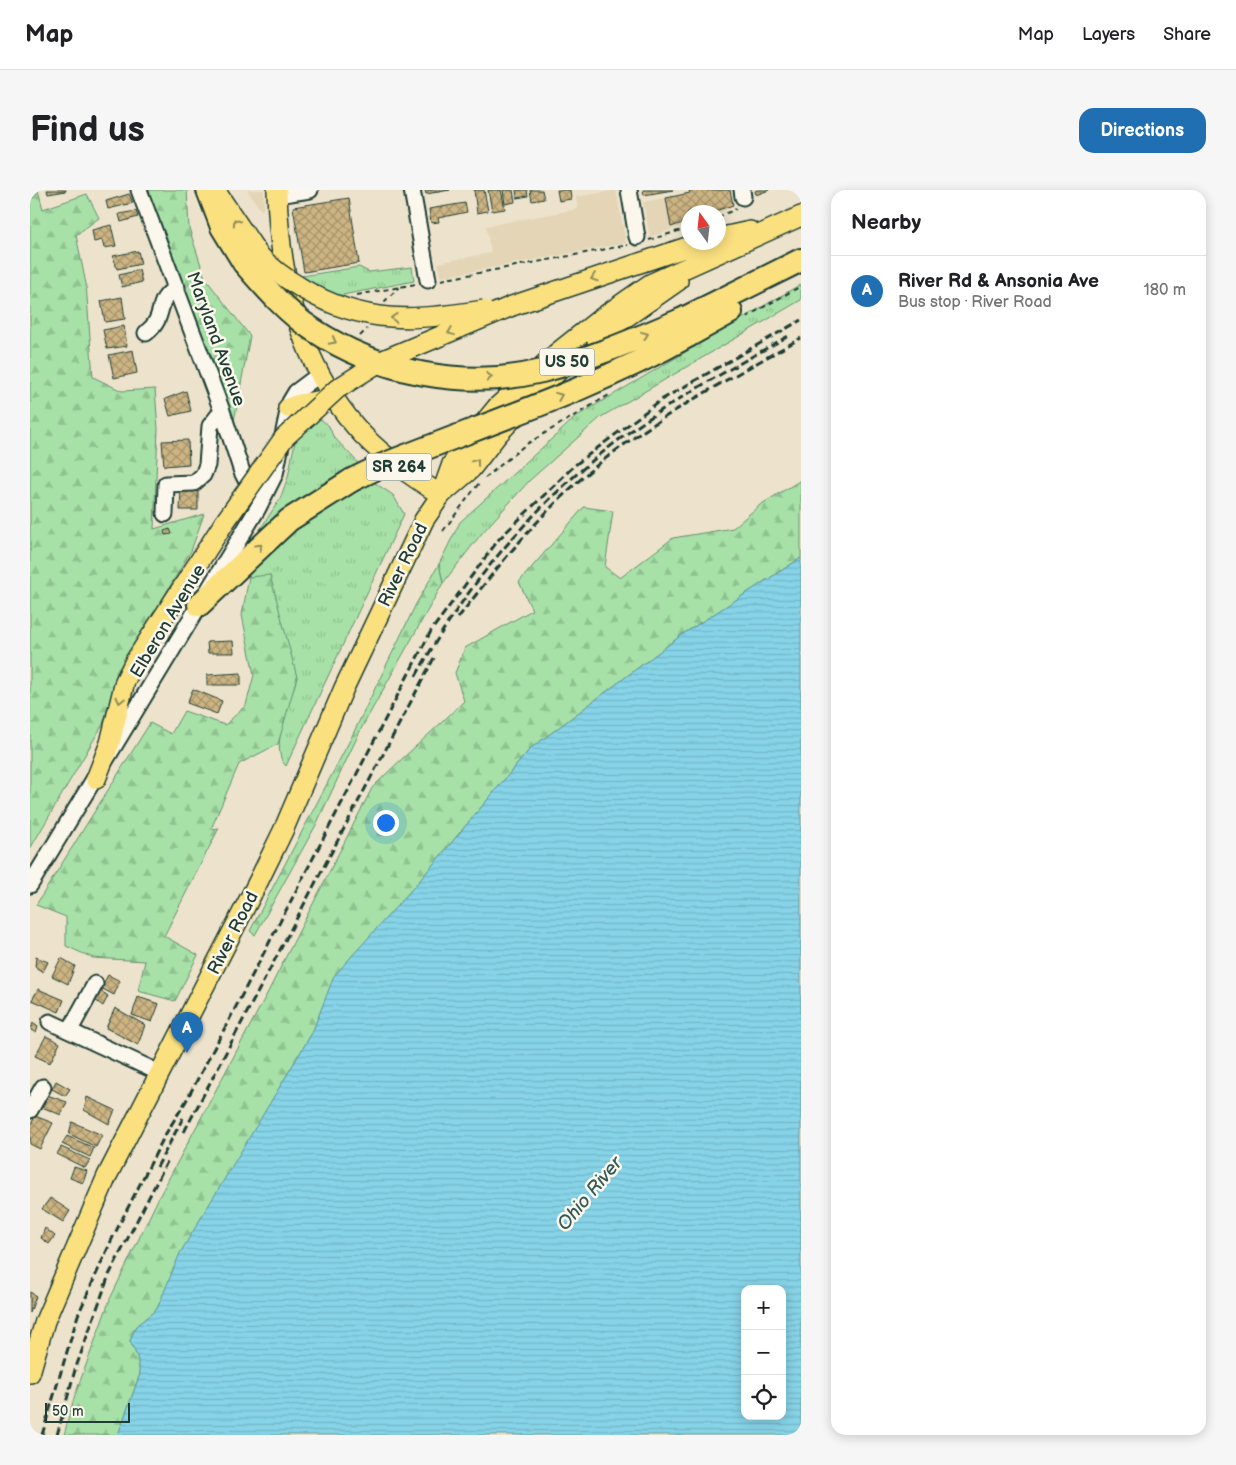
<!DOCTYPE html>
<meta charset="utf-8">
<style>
:root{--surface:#fff;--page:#f6f6f6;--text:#202124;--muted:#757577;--line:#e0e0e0;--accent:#1f6fb2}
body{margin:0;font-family:"Balsamiq Sans",sans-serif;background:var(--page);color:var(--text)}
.controls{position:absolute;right:15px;bottom:15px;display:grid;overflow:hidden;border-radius:10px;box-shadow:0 2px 12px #0003}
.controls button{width:45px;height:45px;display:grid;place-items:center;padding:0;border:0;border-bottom:1px solid var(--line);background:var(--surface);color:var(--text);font:25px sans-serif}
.compass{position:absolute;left:651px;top:15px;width:45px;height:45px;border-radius:50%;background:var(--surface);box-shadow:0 2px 12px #0003;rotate:345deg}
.scale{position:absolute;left:15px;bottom:12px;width:85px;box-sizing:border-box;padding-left:5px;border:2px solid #1f3d34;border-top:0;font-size:14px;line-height:18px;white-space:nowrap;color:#1f3d34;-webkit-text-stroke:4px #fbf7ec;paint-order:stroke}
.you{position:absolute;left:355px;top:632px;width:18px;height:18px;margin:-12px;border:4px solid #fff;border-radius:50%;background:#1a73e8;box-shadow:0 0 0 8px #1a73e833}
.badge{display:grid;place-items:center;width:32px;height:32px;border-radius:50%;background:var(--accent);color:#fff;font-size:16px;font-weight:700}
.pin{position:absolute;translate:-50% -41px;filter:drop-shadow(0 1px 2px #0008)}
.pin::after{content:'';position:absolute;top:26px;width:18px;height:15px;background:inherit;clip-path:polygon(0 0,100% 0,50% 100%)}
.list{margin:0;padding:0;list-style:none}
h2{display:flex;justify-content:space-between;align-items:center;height:65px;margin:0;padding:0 20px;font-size:21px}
h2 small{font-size:16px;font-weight:400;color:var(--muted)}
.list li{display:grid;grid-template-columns:32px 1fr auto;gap:15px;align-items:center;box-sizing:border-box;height:70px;padding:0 20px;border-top:1px solid var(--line)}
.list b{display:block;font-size:19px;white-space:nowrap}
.list p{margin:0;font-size:16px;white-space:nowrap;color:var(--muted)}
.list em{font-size:16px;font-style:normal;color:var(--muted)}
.icon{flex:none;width:28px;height:28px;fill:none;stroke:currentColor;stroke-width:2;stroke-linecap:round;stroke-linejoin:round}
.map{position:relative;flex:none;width:771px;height:1245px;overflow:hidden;border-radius:15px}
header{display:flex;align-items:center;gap:30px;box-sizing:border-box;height:70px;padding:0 25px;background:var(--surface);border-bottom:1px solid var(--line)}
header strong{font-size:24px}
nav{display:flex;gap:28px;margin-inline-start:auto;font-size:18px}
.intro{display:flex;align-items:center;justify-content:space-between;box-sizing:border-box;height:120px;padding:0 30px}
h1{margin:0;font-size:35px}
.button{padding:12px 22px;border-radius:15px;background:var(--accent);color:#fff;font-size:18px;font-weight:700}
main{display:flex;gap:30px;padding:0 30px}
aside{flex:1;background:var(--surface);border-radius:15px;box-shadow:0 2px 12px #0003}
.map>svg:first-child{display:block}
.built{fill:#e3d5b6}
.grass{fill:url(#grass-tufts);stroke:#638f6e}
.forest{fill:url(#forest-firs);stroke:#638f6e}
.water{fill:url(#water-rules);stroke:#5d979f;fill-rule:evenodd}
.building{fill:url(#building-cross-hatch);stroke:#1f3d34}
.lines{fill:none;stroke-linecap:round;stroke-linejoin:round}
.minor-casing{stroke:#1f3d34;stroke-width:19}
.major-casing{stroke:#1f3d34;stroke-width:22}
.highway-casing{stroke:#1f3d34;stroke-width:26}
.path{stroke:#1f3d34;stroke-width:2;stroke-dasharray:5 4;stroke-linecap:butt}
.minor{stroke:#fbf7ec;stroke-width:15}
.major{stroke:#fbe080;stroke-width:19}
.highway{stroke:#fbe080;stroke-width:22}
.rail{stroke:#1f3d34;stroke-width:3;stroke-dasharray:8 4;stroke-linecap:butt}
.major-bridge-casing{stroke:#1f3d34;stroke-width:22;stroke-linecap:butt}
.highway-bridge-casing{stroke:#1f3d34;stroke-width:26;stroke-linecap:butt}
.major-bridge{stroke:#fbe080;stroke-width:19}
.highway-bridge{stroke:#fbe080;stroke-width:22}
.oneway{stroke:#8d8e5a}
.labels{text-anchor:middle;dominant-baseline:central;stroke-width:5;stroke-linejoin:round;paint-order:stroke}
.shield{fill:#fbf7ec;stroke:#61756b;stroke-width:1}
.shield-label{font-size:16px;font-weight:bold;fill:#1f3d34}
.street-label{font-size:18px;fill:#1f3d34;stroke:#fbf7ec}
.water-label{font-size:19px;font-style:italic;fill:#345b58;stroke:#fbf7ec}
</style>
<header>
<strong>Map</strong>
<nav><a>Map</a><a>Layers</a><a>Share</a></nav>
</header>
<div class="intro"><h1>Find us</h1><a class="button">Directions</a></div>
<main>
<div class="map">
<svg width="771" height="1245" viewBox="0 0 771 1245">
<defs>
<pattern id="grass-tufts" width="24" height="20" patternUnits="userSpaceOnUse" patternTransform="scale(1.25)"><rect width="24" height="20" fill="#a7e1a7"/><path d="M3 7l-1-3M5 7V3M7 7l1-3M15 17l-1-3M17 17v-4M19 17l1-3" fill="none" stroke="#8fc290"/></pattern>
<pattern id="forest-firs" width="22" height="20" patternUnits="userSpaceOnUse" patternTransform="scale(1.25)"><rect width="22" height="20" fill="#a7e1a7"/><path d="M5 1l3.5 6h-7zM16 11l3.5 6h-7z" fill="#8fc290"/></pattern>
<pattern id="water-rules" width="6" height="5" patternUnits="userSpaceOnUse" patternTransform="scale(1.25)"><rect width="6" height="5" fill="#87d3e7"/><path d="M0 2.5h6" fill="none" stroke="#74b6c7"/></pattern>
<pattern id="building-cross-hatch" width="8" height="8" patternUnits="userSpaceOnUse" patternTransform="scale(1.25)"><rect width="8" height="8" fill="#cdb483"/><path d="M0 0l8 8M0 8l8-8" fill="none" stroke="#a6946c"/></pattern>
</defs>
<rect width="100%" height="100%" fill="#ede3cc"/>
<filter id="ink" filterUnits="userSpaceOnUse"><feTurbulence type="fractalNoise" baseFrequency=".02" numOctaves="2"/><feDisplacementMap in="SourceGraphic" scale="10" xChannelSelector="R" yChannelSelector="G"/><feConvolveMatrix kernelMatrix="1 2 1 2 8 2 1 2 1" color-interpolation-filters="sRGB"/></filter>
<g filter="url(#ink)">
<path class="built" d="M217,0H234V17L231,21Z
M586,0L596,53L411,87L408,73L461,63L456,36L548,19L546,7Z
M659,0H700L703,17L689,23L658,22V34L620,47L613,12L660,3Z"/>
<path class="grass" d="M329,77L339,82L382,77L384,91L277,112L272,86Z
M771,94V110L571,227L500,290L452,343L413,393L409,374L430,332L547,226Z
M287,226L299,236L303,246L332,277L225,347L250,309L258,287L266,246Z
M342,291L363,305L374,324L256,576C238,559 261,509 267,487L219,387V382L248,354L291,318Z"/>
<path class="forest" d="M0,0H8L13,19L57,4L69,28L46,45L56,94L63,187L92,201L125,199L128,239L124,339L174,324L161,361L87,485L73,534L0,659Z
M117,0H157L159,38L175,88L220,146L204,231L126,20Z
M771,290V368L653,444L500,559L391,689L305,786L282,843L151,1063L127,1119L106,1136L100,1151L107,1166L110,1184L88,1245H34L44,1208L80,1109L129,1007L238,802L342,598C371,568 404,541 434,511L425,483L435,458L502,420L489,392L554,317L583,321L575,377L590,388L643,348L703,338L730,315Z
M409,374L413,393L331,539L286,635L225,745L220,741L321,548L386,414Z
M240,385L267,487L248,554L209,574L181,639L189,638L134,746L168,765L145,811L108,801L115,771L63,768L36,756V727L6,715L120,533L141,544L154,521L195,535L216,515L224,485L212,425L219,387Z"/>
<path class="water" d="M771,368V1245H88L110,1184L107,1166L100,1151L106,1136L127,1119L150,1063L282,843L304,786L391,689L500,559L653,444ZM715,1099H752V1226H715Z"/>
<path class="building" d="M17,0H36V1L18,4Z
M395,0H420L396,4Z
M444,0H454L458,21L447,23Z
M458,0H471L475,19L462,21Z
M473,0H483L485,12L475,14Z
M486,0H497L498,6L487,8Z
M500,0H512L514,9L502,11Z
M527,0H540L541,9L529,11Z
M613,0H643L614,5Z
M659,0H700L703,15L682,22H658V31L641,37L636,8L660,3Z
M727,0H739L726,5L725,1Z
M99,4L103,13L78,19L76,11Z
M319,8L329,73L274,82L263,17Z
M435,13L437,22L408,28L409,32L401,33L399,19Z
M106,21L108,27L91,32L89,24Z
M81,35L86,56L74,58L72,50L64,52L62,40Z
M108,61L111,74L87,79L83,66Z
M109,80L112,92L92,97L89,85Z
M92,107L95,129L75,132L71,111Z
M94,136L97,156L77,159L73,140Z
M103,160L107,183L84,188L79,165Z
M156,201L161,221L140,226L135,209Z
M158,250L159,274L134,276L132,251Z
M151,300H168V320H150Z
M140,339L142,344L135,345L134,341Z
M203,451L204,463H178L177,452Z
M211,483V495H177V485Z
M163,499L192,511L187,524L157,513Z
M6,767L18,772L13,782L5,777Z
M31,768L45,776L38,794L22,786Z
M78,785L90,791L84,805L71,798Z
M8,799L34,810L29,822L2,810Z
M71,801L78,806L73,816L65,810Z
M108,807L129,814L122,832L102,825Z
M85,818L115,835L108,855L76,838Z
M3,833L8,837L6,843L1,840Z
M16,846L30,853L20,873L5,866Z
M26,891L40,899L35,906L22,899Z
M17,905L37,912L31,925L12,917Z
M57,907L85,920L79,934L54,920Z
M5,926L23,933L10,959L0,954V937Z
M42,932L72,945L66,957L39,944Z
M37,946L64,958L60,967L32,954Z
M31,957L60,970L55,978L27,964Z
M44,977L57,981L53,993L40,988Z
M20,1008L40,1021L33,1032L12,1019Z
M15,1038L25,1046L19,1054L11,1048Z
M0,1102L6,1106L0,1123Z"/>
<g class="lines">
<defs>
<path id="minor" d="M109,0L192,221L212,282L216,290L229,301
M382,0L398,90
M599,0L607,47
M712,0L713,7
M247,5L280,0
M116,143C138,126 123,110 147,98
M135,324L136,294L164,293L173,285L177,275L180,236L192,221
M0,695L228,318L245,284L260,212L266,202L290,184
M20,832L130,883
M40,840L65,794
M0,920L13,897"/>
<path id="major" d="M185,0L228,64
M247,0C249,89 271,178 333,245C356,269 383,287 411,305
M688,48L720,41
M482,116L672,52
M566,148L648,91
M258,218L269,214L303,208
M412,304L441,279L468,244L535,174
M66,589L80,553L95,491L105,471L194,333
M0,1183L15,1131L77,986L229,690L253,641L314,498L394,330L411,305L422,274L441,249L467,217L527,163L570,129L620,94L771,26"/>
<path id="highway" d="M178,0L192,37L214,73
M651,130L771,70
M658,146L701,122
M169,415L259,330L322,290"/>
</defs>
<use href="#minor" class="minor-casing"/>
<use href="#major" class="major-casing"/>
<use href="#highway" class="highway-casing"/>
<path class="path" d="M688,27L706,19
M619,50L658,38
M411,90L598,55
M327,105L386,94
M354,112L369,97
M716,127L771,96
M330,146L337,139
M455,288L495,255L579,205
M413,341L449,293"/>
<use href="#minor" class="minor"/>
<use href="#major" class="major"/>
<use href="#highway" class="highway"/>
<path class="rail" d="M428,428C471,372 516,316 571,272C633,223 703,187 771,148
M386,486C438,391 510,307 598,243C649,206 706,176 760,145
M154,942L405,466
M127,977L153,928
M12,1245L48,1125L82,1049L135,945L156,911L199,830L401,441L469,349L545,275L631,210L771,130
M27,1245L45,1180L79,1085L138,970"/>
<defs>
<path id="major-bridge" d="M228,64C241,79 256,89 273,99C334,135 386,131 454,120
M194,333L254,248L307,199L351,171L482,116"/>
<path id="highway-bridge" d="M214,73C235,97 256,122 282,139C348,183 435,200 512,181C560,169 606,149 651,130
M322,290L353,275C455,234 562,200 658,146"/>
</defs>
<use href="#major-bridge" class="major-bridge-casing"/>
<use href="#highway-bridge" class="highway-bridge-casing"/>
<use href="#major-bridge" class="major-bridge"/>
<use href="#highway-bridge" class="highway-bridge"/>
</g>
<defs><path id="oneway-chevron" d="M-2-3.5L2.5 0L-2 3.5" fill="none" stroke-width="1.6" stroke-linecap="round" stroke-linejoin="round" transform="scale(1.25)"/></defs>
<g class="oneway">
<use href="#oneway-chevron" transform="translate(206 32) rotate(-125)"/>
<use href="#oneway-chevron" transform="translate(564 88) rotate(161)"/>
<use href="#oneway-chevron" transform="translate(364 128) rotate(-177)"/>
<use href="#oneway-chevron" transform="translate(421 142) rotate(158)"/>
<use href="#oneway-chevron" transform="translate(615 145) rotate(-22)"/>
<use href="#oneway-chevron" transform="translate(303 151) rotate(28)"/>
<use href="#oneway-chevron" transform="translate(459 187) rotate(-3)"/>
<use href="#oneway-chevron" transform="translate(529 206) rotate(-22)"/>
<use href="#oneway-chevron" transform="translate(446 272) rotate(-53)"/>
<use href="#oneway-chevron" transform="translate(229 357) rotate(-44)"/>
<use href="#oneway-chevron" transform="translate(90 510) rotate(103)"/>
</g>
</g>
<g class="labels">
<g class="shield">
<rect x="509.5" y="158.5" width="55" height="27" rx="4"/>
<rect x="336.5" y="263.5" width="65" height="27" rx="4"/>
</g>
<g class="shield-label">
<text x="537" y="172">US 50</text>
<text x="369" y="277">SR 264</text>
</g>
<g class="street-label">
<text transform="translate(186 149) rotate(70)">Maryland Avenue</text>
<text transform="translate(373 375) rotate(-64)">River Road</text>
<text transform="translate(138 431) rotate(-59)">Elberon Avenue</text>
<text transform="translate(203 743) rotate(-63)">River Road</text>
</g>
<g class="water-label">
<text transform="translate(560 1004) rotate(-50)">Ohio River</text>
</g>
</g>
</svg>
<div class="controls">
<button>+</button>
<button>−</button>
<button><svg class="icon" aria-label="locate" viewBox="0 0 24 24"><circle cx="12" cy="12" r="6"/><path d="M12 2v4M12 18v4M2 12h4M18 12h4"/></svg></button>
</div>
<svg class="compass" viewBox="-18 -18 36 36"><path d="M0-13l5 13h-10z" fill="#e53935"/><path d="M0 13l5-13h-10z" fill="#757577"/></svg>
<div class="scale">50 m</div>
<div class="you"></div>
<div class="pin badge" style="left:157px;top:863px">A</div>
</div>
<aside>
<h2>Nearby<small></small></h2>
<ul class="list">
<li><span class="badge">A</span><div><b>River Rd &amp; Ansonia Ave</b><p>Bus stop · River Road</p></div><em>180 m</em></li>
</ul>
</aside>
</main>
